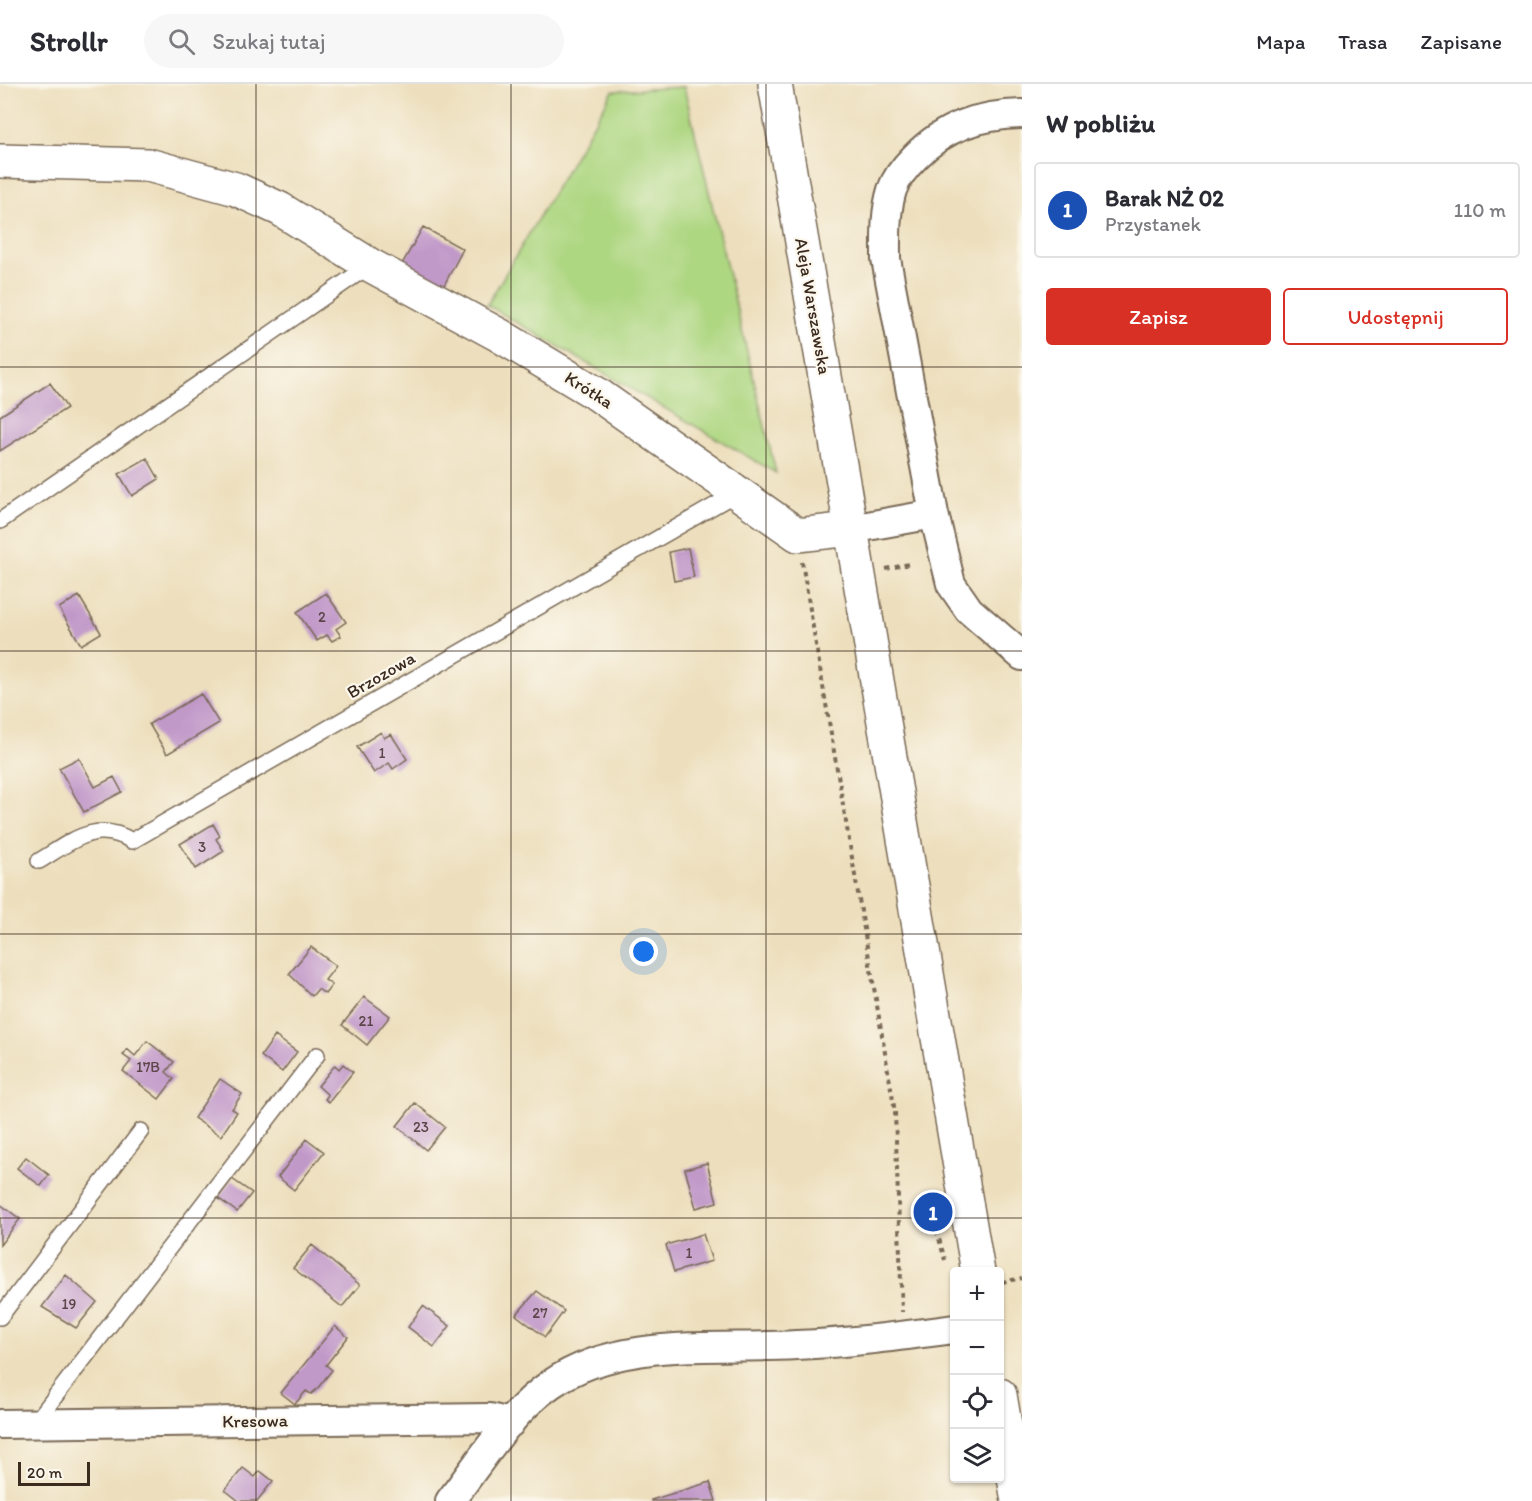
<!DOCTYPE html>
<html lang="pl">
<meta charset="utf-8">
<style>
:root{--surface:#fff;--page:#f7f7f7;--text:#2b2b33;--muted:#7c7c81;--line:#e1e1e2;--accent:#d93025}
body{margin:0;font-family:Itim,sans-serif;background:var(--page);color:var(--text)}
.controls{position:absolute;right:18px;bottom:18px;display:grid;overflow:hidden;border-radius:6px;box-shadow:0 2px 4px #0004}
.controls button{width:54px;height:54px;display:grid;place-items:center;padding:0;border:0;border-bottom:2px solid var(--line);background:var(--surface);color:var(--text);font:30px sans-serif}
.scale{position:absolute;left:18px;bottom:15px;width:72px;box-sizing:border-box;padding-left:6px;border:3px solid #3b2a1e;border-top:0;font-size:16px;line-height:21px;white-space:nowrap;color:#3b2a1e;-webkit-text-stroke:4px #fbf7ec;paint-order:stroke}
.you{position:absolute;left:644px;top:868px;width:21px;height:21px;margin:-15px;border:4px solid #fff;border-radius:50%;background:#1a73e8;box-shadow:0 0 0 9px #1a73e833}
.badge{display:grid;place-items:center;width:39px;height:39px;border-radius:50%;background:var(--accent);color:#fff;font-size:20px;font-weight:700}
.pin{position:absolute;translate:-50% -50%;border:3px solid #fff;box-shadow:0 2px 6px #0006}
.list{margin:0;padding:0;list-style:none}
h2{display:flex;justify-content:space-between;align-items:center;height:78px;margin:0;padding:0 24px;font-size:26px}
h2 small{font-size:20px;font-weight:400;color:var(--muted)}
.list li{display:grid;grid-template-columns:39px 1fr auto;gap:18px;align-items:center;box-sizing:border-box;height:96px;margin:0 12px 12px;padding:0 12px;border:2px solid var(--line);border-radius:6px}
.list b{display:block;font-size:22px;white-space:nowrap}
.list p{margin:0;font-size:20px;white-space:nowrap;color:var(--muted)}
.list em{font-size:20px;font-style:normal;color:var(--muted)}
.actions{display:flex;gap:12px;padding:18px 24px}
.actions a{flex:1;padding:14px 0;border:2px solid var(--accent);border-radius:6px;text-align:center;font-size:21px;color:var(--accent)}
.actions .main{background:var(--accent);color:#fff}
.icon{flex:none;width:33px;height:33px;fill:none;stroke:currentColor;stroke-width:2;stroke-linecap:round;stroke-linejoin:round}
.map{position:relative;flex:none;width:1022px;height:1417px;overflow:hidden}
header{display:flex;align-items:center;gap:36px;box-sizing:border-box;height:84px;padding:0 30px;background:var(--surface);border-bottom:2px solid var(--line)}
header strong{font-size:28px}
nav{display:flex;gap:33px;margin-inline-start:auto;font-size:21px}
.search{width:420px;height:54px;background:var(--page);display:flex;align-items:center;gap:15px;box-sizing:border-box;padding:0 21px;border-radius:33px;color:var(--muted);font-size:22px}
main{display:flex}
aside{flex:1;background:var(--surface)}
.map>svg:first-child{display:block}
.green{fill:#aed782;stroke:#748050;stroke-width:1.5}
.building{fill:#c199c9}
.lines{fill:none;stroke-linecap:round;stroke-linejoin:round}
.lane-casing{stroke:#796956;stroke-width:18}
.street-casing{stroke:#796956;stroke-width:32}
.secondary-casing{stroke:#796956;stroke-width:36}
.path{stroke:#796956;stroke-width:4;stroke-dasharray:4.5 4.5;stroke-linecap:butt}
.lane{stroke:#fff;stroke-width:15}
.street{stroke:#fff;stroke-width:28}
.secondary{stroke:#fff;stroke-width:33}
.grid{fill:none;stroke:#3b2a1e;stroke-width:1.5;stroke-opacity:0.55}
.labels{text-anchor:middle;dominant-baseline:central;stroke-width:4.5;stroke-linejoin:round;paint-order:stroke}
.number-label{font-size:15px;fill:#5c4649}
.street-label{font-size:18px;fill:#3b2a1e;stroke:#fbf7ec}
</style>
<header>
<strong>Strollr</strong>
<div class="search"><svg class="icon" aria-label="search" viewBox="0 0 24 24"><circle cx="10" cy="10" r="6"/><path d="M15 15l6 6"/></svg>Szukaj tutaj</div>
<nav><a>Mapa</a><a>Trasa</a><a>Zapisane</a></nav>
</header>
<main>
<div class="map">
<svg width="1022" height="1417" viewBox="0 0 1022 1417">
<rect width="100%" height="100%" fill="#fbf7ec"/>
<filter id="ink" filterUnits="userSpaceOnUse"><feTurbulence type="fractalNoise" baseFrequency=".0167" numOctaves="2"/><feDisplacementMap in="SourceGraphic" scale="12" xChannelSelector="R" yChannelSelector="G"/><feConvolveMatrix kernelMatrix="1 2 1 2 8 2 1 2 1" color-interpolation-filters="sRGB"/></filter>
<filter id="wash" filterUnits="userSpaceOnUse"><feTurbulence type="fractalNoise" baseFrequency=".008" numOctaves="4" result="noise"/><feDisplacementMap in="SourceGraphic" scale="24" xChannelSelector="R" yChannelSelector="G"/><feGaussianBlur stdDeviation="1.35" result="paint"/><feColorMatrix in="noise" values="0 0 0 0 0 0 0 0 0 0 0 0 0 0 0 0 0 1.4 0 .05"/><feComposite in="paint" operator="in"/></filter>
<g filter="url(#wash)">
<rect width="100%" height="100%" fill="#eddfbd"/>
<path class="green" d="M684,3L776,389L487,221L613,7Z"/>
<g id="blocks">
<path class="building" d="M423,143L463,165L442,205L401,182Z
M50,299L67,324L0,367V332Z
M147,374L159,395L132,412L119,390Z
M688,464L694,493L674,497L669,468Z
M326,509L346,538L336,545L341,552L332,557L327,551L317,557L297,528Z
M79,512L101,549L81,561L59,524Z
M201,610L219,639L167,670L149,640Z
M381,648L384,654L391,650L407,675L393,685L389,679L374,689L357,663Z
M79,674L95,703L114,693L122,708L84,728L59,684Z
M213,740L220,752L216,755L224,767L196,785L180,760Z
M311,863L336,882L325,896L332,901L325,910L318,905L312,912L289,890Z
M364,913L390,932L367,961L342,941Z
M275,952L297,968L282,988L261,972Z
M147,957L174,978L166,988L174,995L159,1015L123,987L131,977L123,971L127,965L135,972Z
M343,980L353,988L329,1018L325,1015L328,1011L318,1002L335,981L339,985Z
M220,995L242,1010L232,1025L237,1028L221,1052L194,1034Z
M415,1019L445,1043L426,1066L397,1042Z
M307,1055L324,1068L294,1106L278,1093Z
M26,1073L49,1091L41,1102L17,1084Z
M707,1079L717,1118L696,1124L685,1085Z
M232,1095L252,1109L237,1128L218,1114Z
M0,1120L20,1135L0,1161Z
M703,1150L712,1177L674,1188L666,1161Z
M312,1161L360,1201L342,1223L293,1184Z
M66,1191L97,1218L76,1244L42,1223Z
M537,1207L564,1227L545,1253L516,1231Z
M423,1222L450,1242L434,1263L408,1243Z
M335,1242L348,1253L326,1281L332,1286L317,1305L311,1310L306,1307L295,1320L281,1309Z
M243,1384L255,1393L260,1387L273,1397L257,1417H239L225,1406Z
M710,1398L716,1417H651V1416Z"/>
</g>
</g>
<g filter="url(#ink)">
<use href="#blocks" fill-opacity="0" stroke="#796956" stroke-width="1.5"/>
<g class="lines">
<defs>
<path id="lane" d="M0,437L370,181
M39,777C71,758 95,735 132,757L740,407
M0,1233L141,1047
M34,1340L317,971"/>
<path id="street" d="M1022,30C979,31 945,42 915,73C906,82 896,94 892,106C885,129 886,152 886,175L934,430L951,500L969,526L1022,572
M851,445L934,430
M0,1340L490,1334L510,1339
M450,1417C481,1377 509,1329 551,1300C620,1252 717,1266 796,1261C849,1259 902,1252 954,1245"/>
<path id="secondary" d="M775,0L978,1188
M0,77L148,81L236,105L280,125L370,181L499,251L597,310L798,451L851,445
M1000,1311L1018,1417"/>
</defs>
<use href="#lane" class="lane-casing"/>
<use href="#street" class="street-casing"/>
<use href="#secondary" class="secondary-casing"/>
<path class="path" d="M802,478L895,1028L902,1228
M886,485L909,480
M927,1112L945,1176
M1002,1198L1022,1194"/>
<use href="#lane" class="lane"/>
<use href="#street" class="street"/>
<use href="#secondary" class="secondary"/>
</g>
</g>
<path class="grid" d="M256,0V1417M511,0V1417M766,0V1417M0,283H1022M0,567H1022M0,850H1022M0,1134H1022"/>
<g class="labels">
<g class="number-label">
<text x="322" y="533">2</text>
<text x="382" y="669">1</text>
<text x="202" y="763">3</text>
<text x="366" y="937">21</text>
<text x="148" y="983">17B</text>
<text x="421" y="1043">23</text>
<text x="689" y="1169">1</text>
<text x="69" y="1220">19</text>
<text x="540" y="1229">27</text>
</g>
<g class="street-label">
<text transform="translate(813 222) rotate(80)">Aleja Warszawska</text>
<text transform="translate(589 306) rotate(32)">Krótka</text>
<text transform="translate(381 591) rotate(-30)">Brzozowa</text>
<text transform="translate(255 1337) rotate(-1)">Kresowa</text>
</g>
</g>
</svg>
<div class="controls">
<button>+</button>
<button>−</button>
<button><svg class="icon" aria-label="locate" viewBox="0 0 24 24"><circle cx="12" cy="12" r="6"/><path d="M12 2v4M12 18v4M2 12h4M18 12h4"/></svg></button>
<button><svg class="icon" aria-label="layers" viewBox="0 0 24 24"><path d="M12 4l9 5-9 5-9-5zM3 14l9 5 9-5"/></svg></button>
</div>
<div class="scale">20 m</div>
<div class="you"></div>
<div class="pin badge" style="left:933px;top:1128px;background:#1a4fb4">1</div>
</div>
<aside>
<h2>W pobliżu<small></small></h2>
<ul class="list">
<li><span class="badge" style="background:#1a4fb4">1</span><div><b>Barak NŻ 02</b><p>Przystanek</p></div><em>110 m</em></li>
</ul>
<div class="actions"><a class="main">Zapisz</a><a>Udostępnij</a></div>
</aside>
</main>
